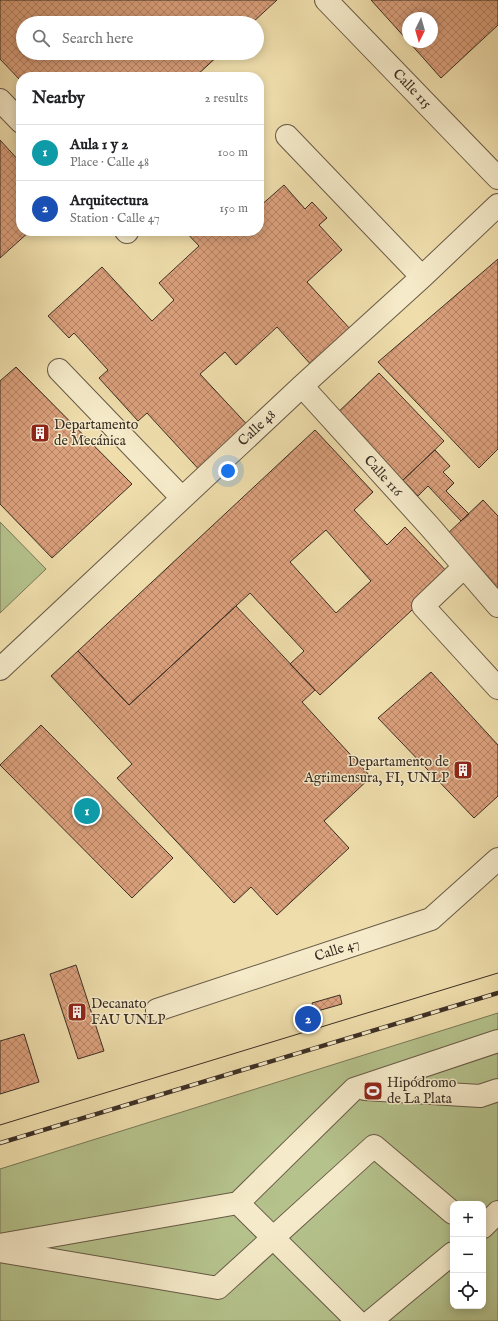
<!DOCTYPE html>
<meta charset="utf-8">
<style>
:root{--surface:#fff;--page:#f2f2f2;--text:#202124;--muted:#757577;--line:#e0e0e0;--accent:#d93025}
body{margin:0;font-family:"IM FELL English",serif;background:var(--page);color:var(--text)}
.controls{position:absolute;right:12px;bottom:12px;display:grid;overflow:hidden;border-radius:8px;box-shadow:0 2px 10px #0003}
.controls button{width:36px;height:36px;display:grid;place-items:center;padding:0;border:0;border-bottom:1px solid var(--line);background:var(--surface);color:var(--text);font:20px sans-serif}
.compass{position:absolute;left:402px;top:12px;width:36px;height:36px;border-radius:50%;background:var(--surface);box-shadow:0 2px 10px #0003;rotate:185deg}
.you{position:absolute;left:228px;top:471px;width:14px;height:14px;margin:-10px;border:3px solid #fff;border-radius:50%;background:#1a73e8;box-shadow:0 0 0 6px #1a73e833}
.badge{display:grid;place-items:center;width:26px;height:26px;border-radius:50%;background:var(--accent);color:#fff;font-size:13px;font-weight:700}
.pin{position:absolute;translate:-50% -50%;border:2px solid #fff;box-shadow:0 1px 4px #0006}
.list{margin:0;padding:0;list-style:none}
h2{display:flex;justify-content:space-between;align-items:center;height:52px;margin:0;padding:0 16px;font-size:17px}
h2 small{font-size:13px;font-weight:400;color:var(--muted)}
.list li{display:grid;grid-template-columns:26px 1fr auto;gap:12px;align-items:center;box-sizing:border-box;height:56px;padding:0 16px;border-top:1px solid var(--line)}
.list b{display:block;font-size:15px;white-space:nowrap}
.list p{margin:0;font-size:13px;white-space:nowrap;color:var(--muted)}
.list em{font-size:13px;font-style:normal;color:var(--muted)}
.icon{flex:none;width:22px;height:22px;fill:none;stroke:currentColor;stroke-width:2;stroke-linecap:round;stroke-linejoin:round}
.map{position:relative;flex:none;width:498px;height:1321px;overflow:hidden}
.search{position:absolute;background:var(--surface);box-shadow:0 2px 10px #0003;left:16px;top:16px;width:248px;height:44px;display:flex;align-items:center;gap:10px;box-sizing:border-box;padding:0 14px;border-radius:22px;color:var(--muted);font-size:15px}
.panel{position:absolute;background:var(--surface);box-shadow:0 2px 10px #0003;left:16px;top:72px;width:248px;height:164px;border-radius:16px}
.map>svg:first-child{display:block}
.park{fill:#b5c28c;stroke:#787858;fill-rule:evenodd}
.building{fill:url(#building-cross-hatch);stroke:#3b2e25;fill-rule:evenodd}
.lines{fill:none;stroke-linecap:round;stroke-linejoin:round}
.minor-casing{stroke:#685a47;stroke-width:24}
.minor{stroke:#f5eac9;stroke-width:22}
.tram{stroke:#3b2e25;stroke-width:1}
.rail-casing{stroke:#3b2e25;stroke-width:4.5}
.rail{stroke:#f5eac9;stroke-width:3;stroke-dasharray:9;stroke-linecap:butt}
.labels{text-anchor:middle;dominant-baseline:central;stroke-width:3;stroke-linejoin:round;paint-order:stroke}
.street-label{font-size:14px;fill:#3b2e25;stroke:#f5eac9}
.poi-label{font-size:14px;fill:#3b2e25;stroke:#f5eac9;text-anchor:start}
</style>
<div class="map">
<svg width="498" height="1321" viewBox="0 0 498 1321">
<defs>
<pattern id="building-cross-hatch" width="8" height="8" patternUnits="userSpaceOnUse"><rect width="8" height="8" fill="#dba07c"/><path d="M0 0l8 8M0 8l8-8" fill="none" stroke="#b38365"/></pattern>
</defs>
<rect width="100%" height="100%" fill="#efdeac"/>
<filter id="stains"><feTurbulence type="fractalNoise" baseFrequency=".005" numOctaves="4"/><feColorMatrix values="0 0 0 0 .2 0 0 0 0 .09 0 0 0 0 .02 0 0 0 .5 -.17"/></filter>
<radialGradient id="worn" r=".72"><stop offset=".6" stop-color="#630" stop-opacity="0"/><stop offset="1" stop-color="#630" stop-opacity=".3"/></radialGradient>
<path class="park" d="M0,522L46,569L0,613Z
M498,1013V1321H0V1169ZM453,1204H483V1306H453Z"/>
<path class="building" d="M0,0H277L252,23H23V53H221L195,77H21V81L0,59Z
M371,0H498V25L441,78L409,42H432V18H408V41Z
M0,140L21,163V231H30L0,258Z
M284,185L305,209L312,202L327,218L319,225L342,250L307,282L352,331L313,367L277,327L236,365L225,352L200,374L253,431L204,475L147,413L138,421L99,378L108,370L74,333L69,338L48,316L102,267L152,321L174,300L159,283L199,246L185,231H259V207Z
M498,259V449L479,468L378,362Z
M16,367L132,484L52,558L0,504V381Z
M379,373L444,441L398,485L332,418Z
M315,430L373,492L354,510L387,545L405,527L450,575L320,695L290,664L304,651L250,593L129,705L78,651ZM326,530L371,581L336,613L290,562Z
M435,450L450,466L443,472L454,483L446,491L469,514L461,521L428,486L418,496L403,480Z
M483,500L498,516V595L443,538Z
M236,606L315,690L302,702L371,777L324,821L349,848L277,915L251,887L234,903L117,778L132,764L51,676L78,651L129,705Z
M431,672L498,745V796L474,818L378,718Z
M41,725L173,858L132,898L0,765Z
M76,965L104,1051L78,1059L50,974Z
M340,995L342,1004L314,1012L312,1003Z
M24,1034L39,1082L0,1094V1041Z"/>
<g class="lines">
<defs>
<path id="minor" d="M326,0L498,178
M0,100L21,122
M287,136L422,277
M126,231L127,232
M59,370L182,498
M302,386L430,527L498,606
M464,567L423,606L498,688
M0,669L302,386L422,277L498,205
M157,1010L431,919L498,859
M365,1089L480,1096L498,1090
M238,1203L357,1321
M483,1227L498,1212
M0,1245L238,1203L354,1089L498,1041
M0,1251L218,1288L374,1146L453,1213
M371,1321L453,1253"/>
</defs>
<use href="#minor" class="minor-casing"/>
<use href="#minor" class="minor"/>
<path class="tram" d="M0,1125L498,973"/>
<defs>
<path id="rail" d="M0,1143L498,993"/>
</defs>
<use href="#rail" class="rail-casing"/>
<use href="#rail" class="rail"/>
</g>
<defs>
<symbol id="building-square" viewBox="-11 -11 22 22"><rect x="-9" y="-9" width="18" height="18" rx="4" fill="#8f2418" stroke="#f5eac9"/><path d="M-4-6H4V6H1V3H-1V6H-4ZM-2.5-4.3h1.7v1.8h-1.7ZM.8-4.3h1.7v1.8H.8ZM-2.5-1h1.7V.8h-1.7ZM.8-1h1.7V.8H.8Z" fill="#fff"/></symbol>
<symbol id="stadium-square" viewBox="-11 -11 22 22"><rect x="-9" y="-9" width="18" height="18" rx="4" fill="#8f2418" stroke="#f5eac9"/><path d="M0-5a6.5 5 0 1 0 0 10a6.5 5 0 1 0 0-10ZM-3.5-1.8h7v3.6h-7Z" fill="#fff"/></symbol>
</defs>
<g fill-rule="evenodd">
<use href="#building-square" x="29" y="422" width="22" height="22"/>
<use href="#building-square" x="452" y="759" width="22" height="22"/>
<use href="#building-square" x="66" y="1001" width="22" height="22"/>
<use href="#stadium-square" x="362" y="1080" width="22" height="22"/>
</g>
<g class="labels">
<g class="street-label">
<text transform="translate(412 89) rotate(46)">Calle 115</text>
<text transform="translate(257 428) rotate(-43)">Calle 48</text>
<text transform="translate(383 476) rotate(48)">Calle 116</text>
<text transform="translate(337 950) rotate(-18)">Calle 47</text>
</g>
<g class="poi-label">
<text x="54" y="425">Departamento<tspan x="54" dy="16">de Mecánica</tspan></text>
<text x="449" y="762" text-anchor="end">Departamento de<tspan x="449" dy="16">Agrimensura, FI, UNLP</tspan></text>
<text x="91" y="1004">Decanato<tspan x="91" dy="16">FAU UNLP</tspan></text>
<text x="387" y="1083">Hipódromo<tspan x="387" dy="16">de La Plata</tspan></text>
</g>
</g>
<rect width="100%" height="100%" filter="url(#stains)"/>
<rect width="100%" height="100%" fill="url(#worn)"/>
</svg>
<div class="controls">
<button>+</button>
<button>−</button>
<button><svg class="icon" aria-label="locate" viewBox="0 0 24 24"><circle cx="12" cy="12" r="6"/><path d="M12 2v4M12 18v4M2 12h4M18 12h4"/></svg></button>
</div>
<svg class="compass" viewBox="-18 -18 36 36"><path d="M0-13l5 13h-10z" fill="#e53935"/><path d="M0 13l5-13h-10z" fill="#757577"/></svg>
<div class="you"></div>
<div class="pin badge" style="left:87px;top:811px;background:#0f9aa8">1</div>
<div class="pin badge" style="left:308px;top:1019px;background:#1a4fb4">2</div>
<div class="search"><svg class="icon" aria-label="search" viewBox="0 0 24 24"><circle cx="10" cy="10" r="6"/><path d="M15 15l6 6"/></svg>Search here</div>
<section class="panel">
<h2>Nearby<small>2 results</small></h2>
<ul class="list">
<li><span class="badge" style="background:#0f9aa8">1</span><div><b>Aula 1 y 2</b><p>Place · Calle 48</p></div><em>100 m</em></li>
<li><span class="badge" style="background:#1a4fb4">2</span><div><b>Arquitectura</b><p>Station · Calle 47</p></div><em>150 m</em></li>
</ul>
</section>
</div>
